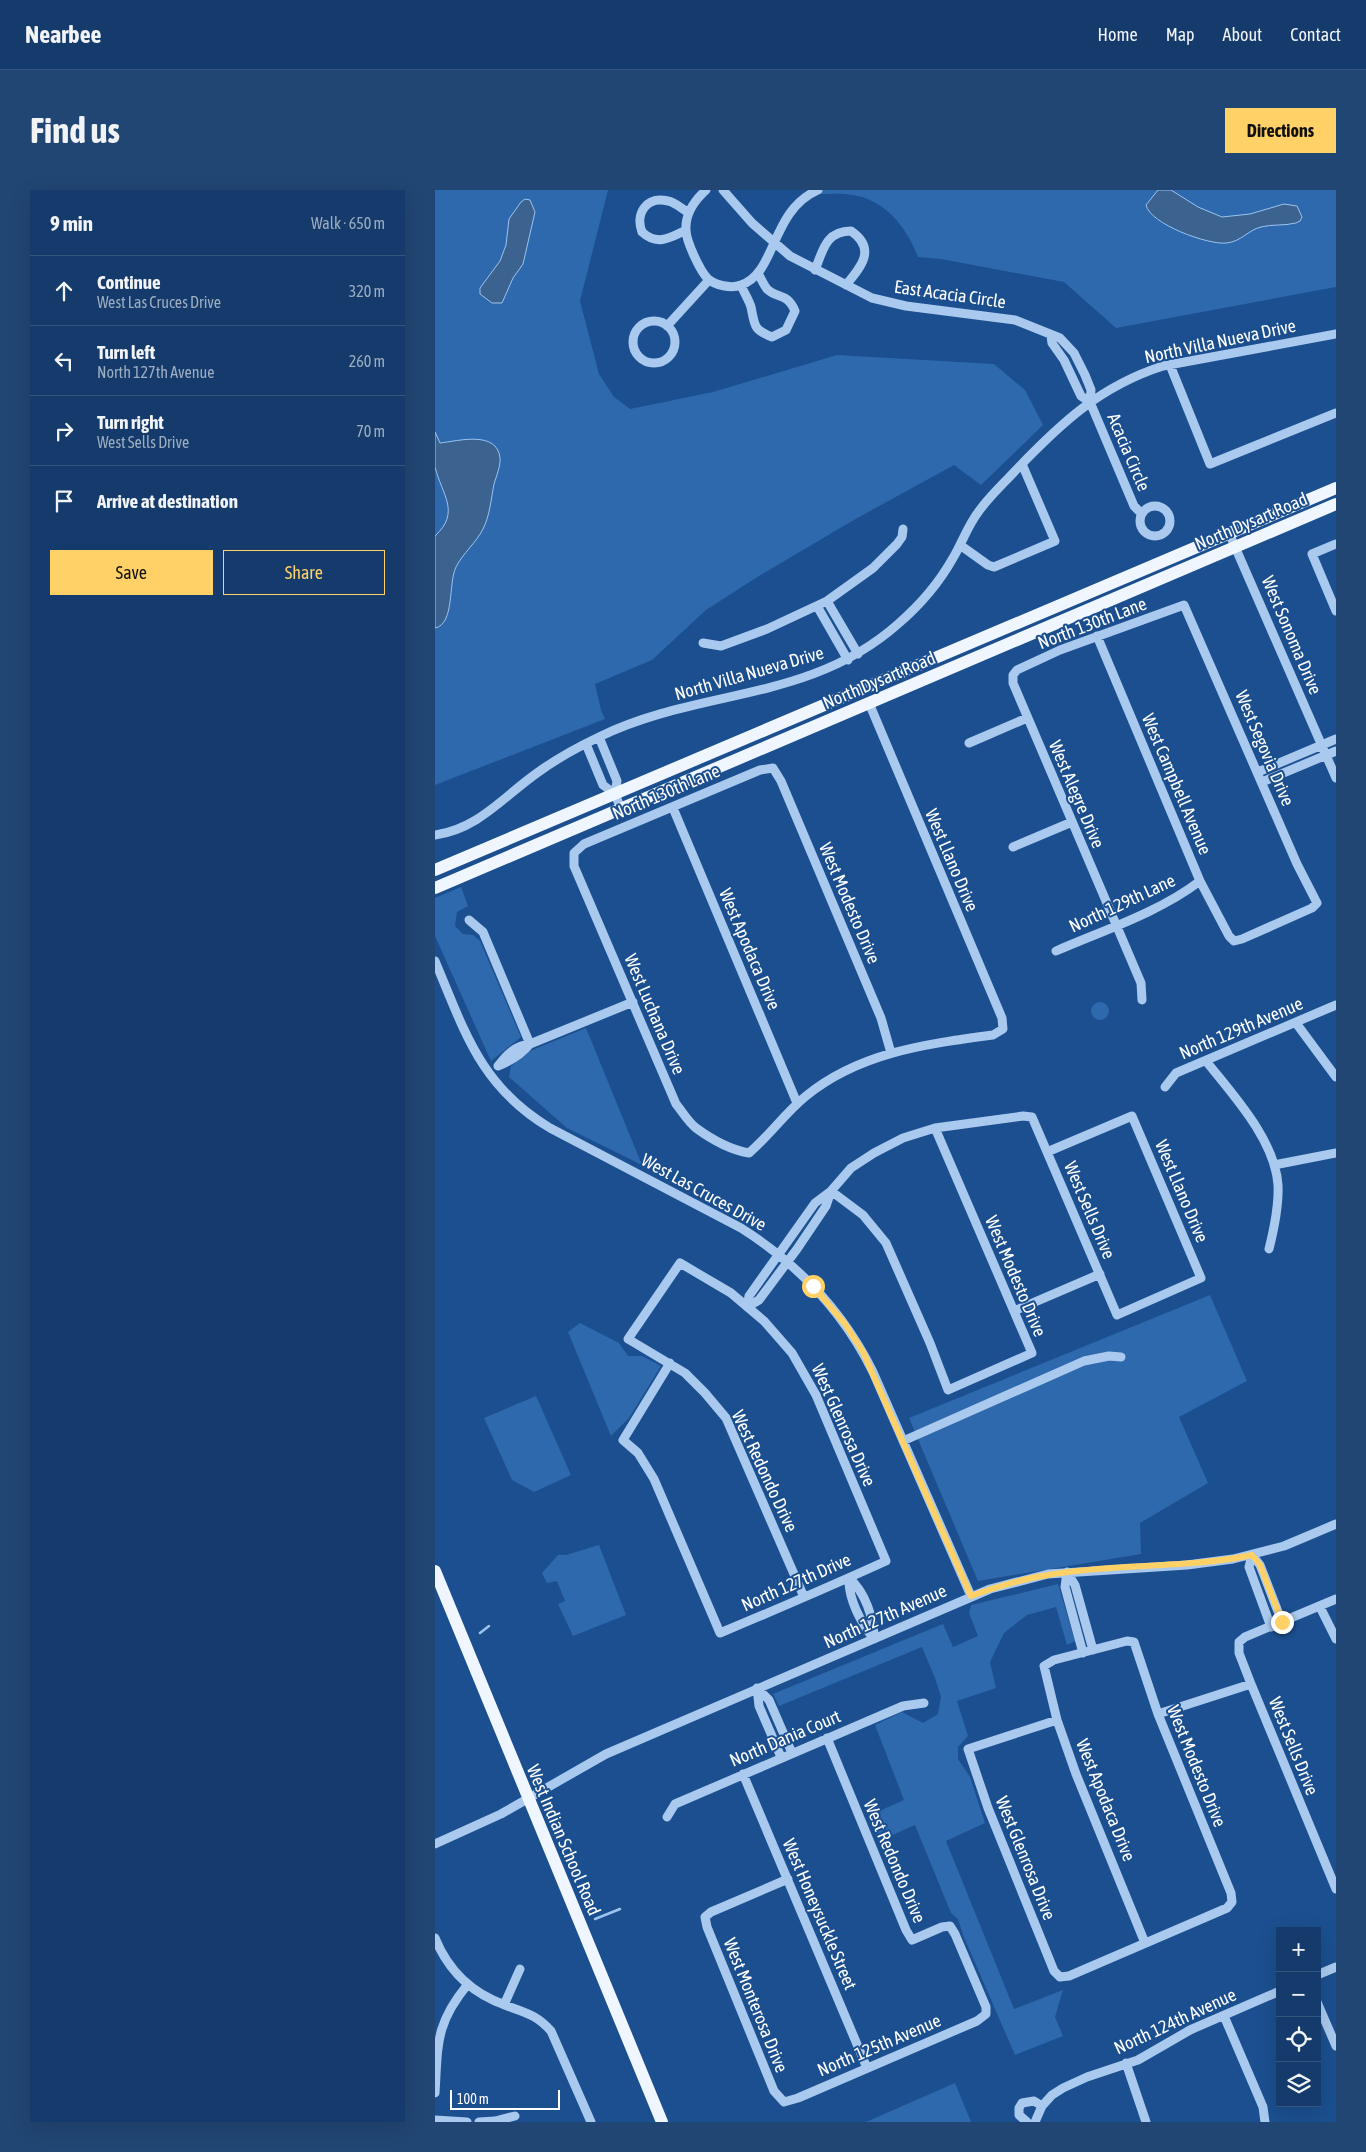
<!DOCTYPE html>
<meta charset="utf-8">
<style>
:root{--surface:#143b6b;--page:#214673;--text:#f1f3f6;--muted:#9dadc1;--line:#33557e;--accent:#ffd166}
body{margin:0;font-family:"Asap Condensed",sans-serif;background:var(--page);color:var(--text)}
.controls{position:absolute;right:15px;bottom:15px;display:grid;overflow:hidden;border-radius:0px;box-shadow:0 5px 20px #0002}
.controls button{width:45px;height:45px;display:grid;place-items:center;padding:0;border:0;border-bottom:1px solid var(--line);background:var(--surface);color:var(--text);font:25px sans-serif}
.scale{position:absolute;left:15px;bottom:12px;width:110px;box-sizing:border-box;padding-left:5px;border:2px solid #fff;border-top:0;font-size:14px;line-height:18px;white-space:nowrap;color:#fff;-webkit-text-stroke:4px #1b4f8f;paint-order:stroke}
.stop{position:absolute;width:15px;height:15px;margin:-11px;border:4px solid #ffd166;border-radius:50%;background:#fff}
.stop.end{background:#ffd166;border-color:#fff;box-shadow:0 1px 5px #0008}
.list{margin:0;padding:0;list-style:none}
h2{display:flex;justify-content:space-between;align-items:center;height:65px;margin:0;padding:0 20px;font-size:21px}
h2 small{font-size:16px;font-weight:400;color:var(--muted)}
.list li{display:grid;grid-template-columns:32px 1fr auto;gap:15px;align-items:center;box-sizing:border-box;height:70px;padding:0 20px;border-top:1px solid var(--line)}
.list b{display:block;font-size:19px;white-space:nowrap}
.list p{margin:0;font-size:16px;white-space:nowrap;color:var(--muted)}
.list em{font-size:16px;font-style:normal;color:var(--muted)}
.actions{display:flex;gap:10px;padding:15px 20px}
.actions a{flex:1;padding:11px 0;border:1px solid var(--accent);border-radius:0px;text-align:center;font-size:18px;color:var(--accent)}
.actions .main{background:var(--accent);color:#111}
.icon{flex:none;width:28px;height:28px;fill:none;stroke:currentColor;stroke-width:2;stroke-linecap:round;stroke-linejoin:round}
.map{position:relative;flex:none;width:901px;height:1932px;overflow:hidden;border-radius:0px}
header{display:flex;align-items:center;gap:30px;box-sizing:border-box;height:70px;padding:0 25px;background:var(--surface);border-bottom:1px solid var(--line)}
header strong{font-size:24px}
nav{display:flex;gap:28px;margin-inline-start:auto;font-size:18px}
.intro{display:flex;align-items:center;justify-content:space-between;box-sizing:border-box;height:120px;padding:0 30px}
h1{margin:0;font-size:35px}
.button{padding:12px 22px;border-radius:0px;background:var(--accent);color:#111;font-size:18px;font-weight:700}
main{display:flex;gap:30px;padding:0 30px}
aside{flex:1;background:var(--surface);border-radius:0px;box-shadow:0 5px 20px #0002}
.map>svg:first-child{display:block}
.green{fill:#2e69ad}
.water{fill:#3c6290;stroke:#9cc4f0}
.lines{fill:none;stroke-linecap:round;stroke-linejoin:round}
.stream{stroke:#9cc4f0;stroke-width:2.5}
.minor{stroke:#a9c9ee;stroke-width:9}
.major{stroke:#f0f6ff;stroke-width:12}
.route{stroke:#ffd166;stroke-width:6}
.labels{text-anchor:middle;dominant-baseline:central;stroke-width:4;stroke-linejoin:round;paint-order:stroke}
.street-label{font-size:18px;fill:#fff;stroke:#1b4f8f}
</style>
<header>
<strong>Nearbee</strong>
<nav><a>Home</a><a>Map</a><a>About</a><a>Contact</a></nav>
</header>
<div class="intro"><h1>Find us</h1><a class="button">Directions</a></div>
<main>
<aside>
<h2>9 min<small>Walk · 650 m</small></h2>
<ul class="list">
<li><svg class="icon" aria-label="ahead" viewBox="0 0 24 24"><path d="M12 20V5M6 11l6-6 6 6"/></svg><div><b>Continue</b><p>West Las Cruces Drive</p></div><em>320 m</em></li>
<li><svg class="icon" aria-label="left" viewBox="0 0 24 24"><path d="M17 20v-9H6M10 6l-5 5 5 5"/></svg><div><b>Turn left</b><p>North 127th Avenue</p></div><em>260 m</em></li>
<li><svg class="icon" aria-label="right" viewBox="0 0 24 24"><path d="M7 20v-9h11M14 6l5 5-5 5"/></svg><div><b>Turn right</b><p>West Sells Drive</p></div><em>70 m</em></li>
<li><svg class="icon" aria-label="arrive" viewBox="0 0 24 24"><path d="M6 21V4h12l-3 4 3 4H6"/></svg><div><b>Arrive at destination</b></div></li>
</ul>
<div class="actions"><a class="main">Save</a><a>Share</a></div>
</aside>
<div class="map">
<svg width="901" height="1932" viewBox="0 0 901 1932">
<rect width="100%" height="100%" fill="#1b4f8f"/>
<path class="green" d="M0,0H173L145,111L164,184L179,207L195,219L278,202L402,165L559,174L590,200L608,235L546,295L519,275L417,331L324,386L271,420L217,470L160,494L166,520L170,529L0,595Z
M382,0H901V97L681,138L629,92L506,69L483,67C472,38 450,9 417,5C407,3 395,4 385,4Z
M26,697L33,716L22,722L20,736L28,744L38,745L45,751L86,847L56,871L0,746V708Z
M656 821a9 9 0 1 1 18 0a9 9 0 1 1-18 0Z
M151,838L207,975L132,938L74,887L76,876L95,861Z
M775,1105L812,1191L744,1227L773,1293L705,1333L706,1364L543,1391L474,1228Z
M145,1133L184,1153L193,1166H207L226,1176L194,1228L176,1246L133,1142Z
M101,1206L136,1285L99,1302L77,1290L49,1228Z
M164,1355L191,1425L138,1446L123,1414L130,1411L122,1391L112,1393L107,1383L123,1365H131Z
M623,1394L640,1451L632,1455L621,1417L592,1425L569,1443L555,1472L561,1498L522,1511L533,1546L523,1557V1569L535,1587L550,1633L511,1651L579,1819L628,1800L620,1827L628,1846L580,1865L528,1745L523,1729L516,1723L480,1635L444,1651L433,1626L469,1610L440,1535L467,1522L488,1533L503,1524L506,1507L500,1488L487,1457L344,1516L338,1504L508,1434L518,1457L543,1446L534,1423L536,1415Z
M520,1893L536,1932H431Z"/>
<path class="water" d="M723,0H736L763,17L787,27L815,24L849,14L862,16L867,27L865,31L861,33C849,36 837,34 826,37C813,40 806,52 791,53C773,55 715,34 711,15Z
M90,9L95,10L100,22L88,74L78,88L67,113H57L45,104V98L65,71L71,55L74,29L86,12Z
M0,242L5,253C23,251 62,240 65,268C66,275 61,287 59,294C56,309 55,325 48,339C41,353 28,363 21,377C13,393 20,434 0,438V346C26,322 7,305 0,277C0,267 0,253 0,242Z"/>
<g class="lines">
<path class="stream" d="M45,1443L54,1436
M160,1729L185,1719"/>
<path class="minor" d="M271,0C260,10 250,24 251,40C251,51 265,81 273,89C280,95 296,99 306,95C342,83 335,21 383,0
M288,0L317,33L355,66L437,108L471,116L580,130L625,148L639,163L650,185L656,200L655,212L699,316L707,324
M251,40C235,48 222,56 207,42C200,24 211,6 233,11C240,12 247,19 254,23
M380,80C388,60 391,41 416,41C442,59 426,77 411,95
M306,95C309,103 314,110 316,117C320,136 318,139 337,147L351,140L360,121C352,102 342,109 332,99C329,95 326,89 324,85
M198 152a21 21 0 1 1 42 0a21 21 0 1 1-42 0Z
M232,136L274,90
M616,146L617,153L629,170L646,206L655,212
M735,175L775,274L901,223
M705 331a15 15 0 1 1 30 0a15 15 0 1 1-30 0Z
M794,343L901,588
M901,354L877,364L901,421
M525,355L553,375L559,377L620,351L587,274
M392,411L423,464
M382,416L413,470
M662,446L765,691L794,746L799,751L807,749L877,718L882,713L862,674L749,415L625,460L582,480L578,485V493L706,793L707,810
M268,453L286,456L332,439L392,411L438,378L462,354L467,347L468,339
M434,513L567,828L568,839L558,845C492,854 425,862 371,906C350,923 335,945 314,963C296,960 276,949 261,938C253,932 247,921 241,914L139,676V663L149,654L325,580L338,578L346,591L446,828L456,863
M164,547L182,591L180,604
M534,553L592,528
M151,554L168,595L180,604L186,619
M823,582L901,549
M827,592L901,561
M238,618L362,913
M0,645C43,639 68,607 102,583C121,569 143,557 164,547C264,498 374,513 463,434C485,415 504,393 518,368C527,353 533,335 544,321C554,307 568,294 580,281C625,234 665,196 728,176L901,144
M578,657L637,632
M34,730L48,742L95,854
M621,761C669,740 723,723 765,691
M0,771C30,842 45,896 115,938L306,1038C363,1074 408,1121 438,1182L536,1406
M861,833L901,887
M771,871C798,905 840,950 843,995C844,1016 839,1039 834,1059
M63,876C72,864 80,856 95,854L198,812
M63,876C76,871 86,865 95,854
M730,897L741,883L901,815
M839,975L901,963
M396,1001L428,1025L451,1053L495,1153L513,1200L597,1163L500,938
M312,1117L314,1106L380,1013L396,1001L416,978L439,963L468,948L500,938L588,926L597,927L682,1125L766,1088L697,926L612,962
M312,1117L324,1110L362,1059L391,1016L396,1001
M579,1121L665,1084
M235,1173L188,1250L203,1263L219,1289L285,1443C340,1420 396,1396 451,1371L381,1205L357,1163L329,1131L296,1103L245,1073L193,1149L250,1183L270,1203L291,1228L369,1407
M468,1251L649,1171L674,1166L686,1167
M817,1365L814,1377L836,1437
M817,1365L825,1375L847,1432
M632,1382L630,1397L648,1463
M632,1382L640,1395L658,1460
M414,1388C430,1402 439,1428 439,1449
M414,1388C413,1409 426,1433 439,1449
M901,1409L810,1447L804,1452V1463L816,1494L901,1699
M885,1417L901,1449
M322,1498L334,1510L357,1563
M322,1498L324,1516L346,1567
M723,1524L816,1494
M622,1530L533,1559L553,1618L619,1781L625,1787L634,1786L792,1718L797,1712L796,1703L723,1524L699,1452L692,1451L619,1470L609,1476L622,1530L641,1584L710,1753
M308,1584L432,1878
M232,1627L240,1614L468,1516L489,1513
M0,1654L66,1624L171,1564L555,1399L613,1384L752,1375L798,1369L849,1356L901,1334
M353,1689L276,1722L270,1727L272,1737L339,1901L349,1912L363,1908L542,1831L551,1824V1817L520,1744L515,1736L507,1737L477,1750L471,1740L392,1548
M0,1748C13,1780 36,1803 70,1815C90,1823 101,1824 116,1841L156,1932
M882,1785L901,1777
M882,1812L901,1856
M69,1815L85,1779
M789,1826L828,1917L830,1932
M691,1873L711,1932
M0,1903C3,1854 0,1834 33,1794
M0,1930L32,1932
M44,1932L60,1931L80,1926
M592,1932L584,1925V1918L587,1913L599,1911L607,1916
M600,1932L607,1916L617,1905L628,1898L652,1887L703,1870L755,1840L845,1801"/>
<path class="major" d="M0,680L901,298
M0,698L901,314
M0,1381L227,1932"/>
</g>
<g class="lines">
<path class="route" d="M378,1096L410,1134L428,1162L536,1406C561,1397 586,1389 613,1385C680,1373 750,1379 817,1365L825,1375L847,1432"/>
</g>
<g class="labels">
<g class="street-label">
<text transform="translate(515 104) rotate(8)">East Acacia Circle</text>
<text transform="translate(785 151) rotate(-12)">North Villa Nueva Drive</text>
<text transform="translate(694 262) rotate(67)">Acacia Circle</text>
<text transform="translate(816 331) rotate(-23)">North Dysart Road</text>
<text transform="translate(657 433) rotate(-21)">North 130th Lane</text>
<text transform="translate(857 445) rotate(67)">West Sonoma Drive</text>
<text transform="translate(314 483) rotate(-16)">North Villa Nueva Drive</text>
<text transform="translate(444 490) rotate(-23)">North Dysart Road</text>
<text transform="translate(830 558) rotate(67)">West Segovia Drive</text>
<text transform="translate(742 594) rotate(67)">West Campbell Avenue</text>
<text transform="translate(231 602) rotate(-23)">North 130th Lane</text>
<text transform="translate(642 604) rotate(67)">West Alegre Drive</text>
<text transform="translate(517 670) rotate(67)">West Llano Drive</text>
<text transform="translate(415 713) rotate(67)">West Modesto Drive</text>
<text transform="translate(687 713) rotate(-25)">North 129th Lane</text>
<text transform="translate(315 759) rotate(67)">West Apodaca Drive</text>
<text transform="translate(220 824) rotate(67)">West Luchana Drive</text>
<text transform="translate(806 838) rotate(-23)">North 129th Avenue</text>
<text transform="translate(747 1001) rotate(67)">West Llano Drive</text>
<text transform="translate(269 1002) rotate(29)">West Las Cruces Drive</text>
<text transform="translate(655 1020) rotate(67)">West Sells Drive</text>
<text transform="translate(581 1086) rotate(67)">West Modesto Drive</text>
<text transform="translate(409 1235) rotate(66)">West Glenrosa Drive</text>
<text transform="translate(330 1281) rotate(65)">West Redondo Drive</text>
<text transform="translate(361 1392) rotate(-24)">North 127th Drive</text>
<text transform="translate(450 1426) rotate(-24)">North 127th Avenue</text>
<text transform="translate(350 1548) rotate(-23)">North Dania Court</text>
<text transform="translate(859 1556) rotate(68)">West Sells Drive</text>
<text transform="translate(762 1576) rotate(68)">West Modesto Drive</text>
<text transform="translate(671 1610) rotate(68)">West Apodaca Drive</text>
<text transform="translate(129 1650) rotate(67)">West Indian School Road</text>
<text transform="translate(591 1668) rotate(68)">West Glenrosa Drive</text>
<text transform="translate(460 1671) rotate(67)">West Redondo Drive</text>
<text transform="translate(385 1724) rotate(67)">West Honeysuckle Street</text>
<text transform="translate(321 1815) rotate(68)">West Monterosa Drive</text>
<text transform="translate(740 1831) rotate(-25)">North 124th Avenue</text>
<text transform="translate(444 1855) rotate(-23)">North 125th Avenue</text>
</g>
</g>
</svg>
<div class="controls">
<button>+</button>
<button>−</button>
<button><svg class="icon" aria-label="locate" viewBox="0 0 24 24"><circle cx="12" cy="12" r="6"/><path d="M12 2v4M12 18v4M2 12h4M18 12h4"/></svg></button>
<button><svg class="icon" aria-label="layers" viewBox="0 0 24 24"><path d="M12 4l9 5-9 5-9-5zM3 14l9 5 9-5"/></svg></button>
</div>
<div class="scale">100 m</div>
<div class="stop" style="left:378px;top:1096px"></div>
<div class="stop end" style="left:847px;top:1432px"></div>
</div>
</main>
